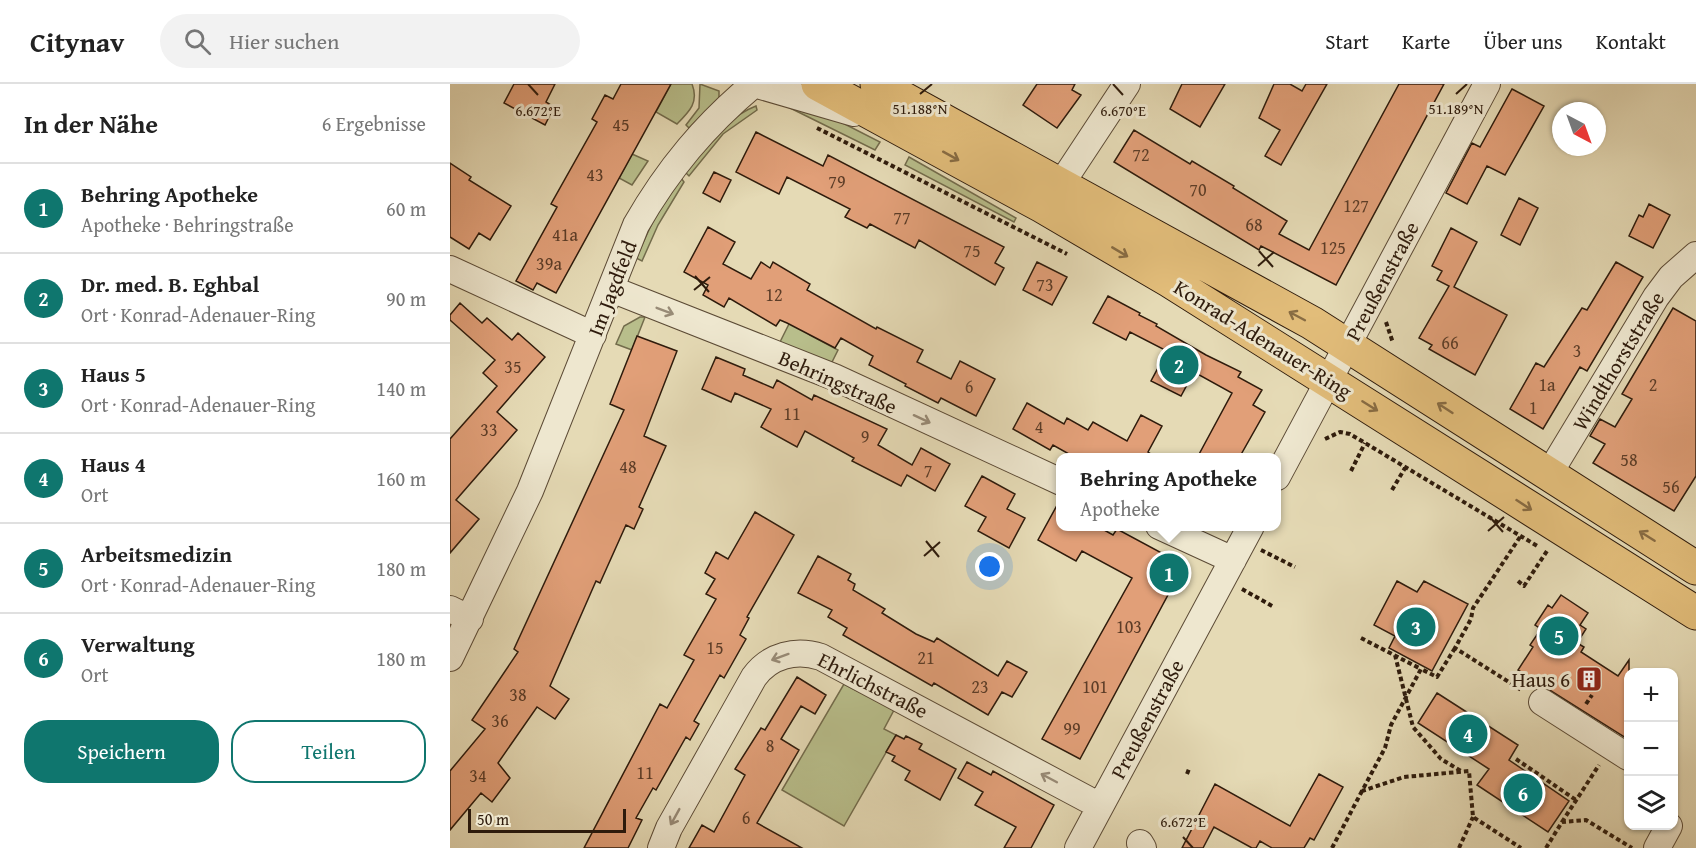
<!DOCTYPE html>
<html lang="de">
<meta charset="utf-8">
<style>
:root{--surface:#fff;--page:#f2f2f2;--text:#222;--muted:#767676;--line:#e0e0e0;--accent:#0f766e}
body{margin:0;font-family:"Gentium Book Plus",serif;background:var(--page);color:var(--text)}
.controls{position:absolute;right:18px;bottom:18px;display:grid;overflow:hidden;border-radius:12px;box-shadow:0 2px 4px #0004}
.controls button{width:54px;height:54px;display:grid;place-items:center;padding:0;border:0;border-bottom:2px solid var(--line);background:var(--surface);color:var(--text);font:30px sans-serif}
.compass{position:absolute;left:1102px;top:18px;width:54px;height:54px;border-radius:50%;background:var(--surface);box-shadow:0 2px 4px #0004;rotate:139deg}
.scale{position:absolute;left:18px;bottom:15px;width:158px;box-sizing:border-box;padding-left:6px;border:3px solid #2e1b0c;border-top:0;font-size:16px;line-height:21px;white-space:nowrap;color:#2e1b0c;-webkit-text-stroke:4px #eee7cf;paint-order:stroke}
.you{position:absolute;left:540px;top:483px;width:21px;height:21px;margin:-15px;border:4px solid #fff;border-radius:50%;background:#1a73e8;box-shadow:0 0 0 9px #1a73e833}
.badge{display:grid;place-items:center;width:39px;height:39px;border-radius:50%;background:var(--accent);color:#fff;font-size:20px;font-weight:700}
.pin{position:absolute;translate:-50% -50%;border:3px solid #fff;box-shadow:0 2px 6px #0006}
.popup{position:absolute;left:606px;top:369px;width:225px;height:78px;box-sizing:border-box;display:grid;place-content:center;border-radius:12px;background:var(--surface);filter:drop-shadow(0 2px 4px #0005);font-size:20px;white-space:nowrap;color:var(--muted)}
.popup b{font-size:22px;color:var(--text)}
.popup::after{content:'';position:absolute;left:50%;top:100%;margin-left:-12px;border:12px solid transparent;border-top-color:var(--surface)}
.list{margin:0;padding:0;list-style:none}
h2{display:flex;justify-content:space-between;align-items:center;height:78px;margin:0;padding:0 24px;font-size:26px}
h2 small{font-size:20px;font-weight:400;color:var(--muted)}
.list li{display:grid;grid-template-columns:39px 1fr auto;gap:18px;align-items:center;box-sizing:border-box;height:90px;padding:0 24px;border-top:2px solid var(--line)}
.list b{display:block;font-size:22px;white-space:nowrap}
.list p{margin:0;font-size:20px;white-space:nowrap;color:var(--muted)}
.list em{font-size:20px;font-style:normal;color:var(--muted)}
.actions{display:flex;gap:12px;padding:18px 24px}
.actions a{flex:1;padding:14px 0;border:2px solid var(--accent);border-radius:24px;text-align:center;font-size:21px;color:var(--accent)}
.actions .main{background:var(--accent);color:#fff}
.icon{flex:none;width:33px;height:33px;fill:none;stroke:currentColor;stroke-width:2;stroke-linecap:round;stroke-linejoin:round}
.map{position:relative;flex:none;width:1246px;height:764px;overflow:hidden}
header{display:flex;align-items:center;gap:36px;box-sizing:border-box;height:84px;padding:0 30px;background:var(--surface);border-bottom:2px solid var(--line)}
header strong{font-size:28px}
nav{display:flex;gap:33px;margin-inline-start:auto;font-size:21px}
.search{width:420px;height:54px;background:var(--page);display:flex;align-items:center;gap:15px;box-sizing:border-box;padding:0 21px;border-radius:33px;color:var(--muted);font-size:22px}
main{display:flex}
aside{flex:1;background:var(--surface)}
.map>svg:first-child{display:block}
.green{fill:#b8be8b;stroke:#736c4c;stroke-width:1.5}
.building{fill:#e19f78;stroke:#2e1b0c;stroke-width:1.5}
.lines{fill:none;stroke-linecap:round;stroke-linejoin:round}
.minor-casing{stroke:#5c4b36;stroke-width:28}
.major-casing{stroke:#2e1b0c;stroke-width:35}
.path{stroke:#2e1b0c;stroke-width:4;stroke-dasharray:4.5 3;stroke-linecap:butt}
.minor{stroke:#eee7cf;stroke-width:26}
.major{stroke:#e2bd7a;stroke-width:33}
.oneway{stroke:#886c43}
.oneway2{stroke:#988b77}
.ticks{fill:none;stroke:#2e1b0c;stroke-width:2}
.labels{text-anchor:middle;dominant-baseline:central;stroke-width:6;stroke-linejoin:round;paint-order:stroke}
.number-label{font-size:18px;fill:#5b3c27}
.street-label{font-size:21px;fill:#2e1b0c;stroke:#eee7cf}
.poi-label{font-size:21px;fill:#2e1b0c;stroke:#eee7cf;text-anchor:end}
.ticks-label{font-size:15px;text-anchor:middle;fill:#2e1b0c;stroke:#eee7cf;stroke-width:6;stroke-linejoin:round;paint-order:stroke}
</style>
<header>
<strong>Citynav</strong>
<div class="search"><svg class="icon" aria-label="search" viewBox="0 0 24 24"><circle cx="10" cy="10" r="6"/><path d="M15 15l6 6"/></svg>Hier suchen</div>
<nav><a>Start</a><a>Karte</a><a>Über uns</a><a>Kontakt</a></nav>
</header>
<main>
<aside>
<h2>In der Nähe<small>6 Ergebnisse</small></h2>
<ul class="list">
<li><span class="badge">1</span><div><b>Behring Apotheke</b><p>Apotheke · Behringstraße</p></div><em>60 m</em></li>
<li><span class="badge">2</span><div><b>Dr. med. B. Eghbal</b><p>Ort · Konrad-Adenauer-Ring</p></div><em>90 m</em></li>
<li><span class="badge">3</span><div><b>Haus 5</b><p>Ort · Konrad-Adenauer-Ring</p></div><em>140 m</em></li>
<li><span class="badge">4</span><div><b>Haus 4</b><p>Ort</p></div><em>160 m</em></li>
<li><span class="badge">5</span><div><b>Arbeitsmedizin</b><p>Ort · Konrad-Adenauer-Ring</p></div><em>180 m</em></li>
<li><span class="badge">6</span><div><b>Verwaltung</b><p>Ort</p></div><em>180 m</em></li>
</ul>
<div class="actions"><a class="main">Speichern</a><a>Teilen</a></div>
</aside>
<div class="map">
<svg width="1246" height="764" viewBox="0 0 1246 764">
<rect width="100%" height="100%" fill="#e5dab5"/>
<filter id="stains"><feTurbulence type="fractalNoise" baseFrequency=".00333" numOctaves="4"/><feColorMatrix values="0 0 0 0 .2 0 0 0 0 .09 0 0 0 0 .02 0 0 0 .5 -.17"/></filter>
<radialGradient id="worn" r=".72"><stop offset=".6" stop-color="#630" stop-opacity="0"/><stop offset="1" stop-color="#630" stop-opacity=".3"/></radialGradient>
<path class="green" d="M221,0H242C249,18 240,27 227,40L206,28Z
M250,0L269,7V17L239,44L236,41L249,24Z
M332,20L379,32L430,58L425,66Z
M306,22L307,26L273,50L239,92L235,88C255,64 276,33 306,22Z
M182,70L198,77L182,101L169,94Z
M459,73L566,134L564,138L455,81Z
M231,94L234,98L208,141L192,177L186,174L204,135Z
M190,233H195L182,266L166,260L174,242Z
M341,236L360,251L388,266L381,280L329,260Z
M394,600L444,626L434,645L446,651L394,742L332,706Z"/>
<path class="building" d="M64,0H105L96,18L104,23L95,41L54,19Z
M171,0H221L106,209L87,199L83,206L66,197L107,123L101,120L147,38L142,35L155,11L163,15Z
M587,0H625L622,6L631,11L607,44L573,21Z
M732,0H775L750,43L720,25Z
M824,0H840L852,7L856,0H877L831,81L815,72L830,46L809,34Z
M949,0H994L886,201L811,162L809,166L664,78L684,46L740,80L742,77L784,102L783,104L837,137L829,150L859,166Z
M1062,5L1094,22L1055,91L1037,82L1017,120L996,109L1022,59L1030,63Z
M306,48L373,82L378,71L554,163L545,179L554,184L545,201L469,156L465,164L420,140L417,144L395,133L400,125L337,93L329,110L286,88Z
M0,79L21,93L19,96L61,122L40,156L29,149L19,165L0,153Z
M264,88L281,96L270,118L253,109Z
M1069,114L1088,124L1070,161L1051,151Z
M1199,120L1220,131L1203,164L1179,152L1189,131L1193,133Z
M258,143L285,158L273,180L301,195L311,178L320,184L323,178L360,200L357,206L426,245L427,243L473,266L467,278L501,295L510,277L545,295L526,332L491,314L488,319L455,302L456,300L419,281L423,272L391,254L385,264L337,239L330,236L326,242L279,214L274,223L253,211L258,201L234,188Z
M1001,144L1027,158L1004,203L1057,231L1025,291L979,265L982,261L969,254L999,202L987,196L992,187L982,182Z
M587,178L617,193L602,221L573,206Z
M1166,178L1193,193L1137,287L1130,283L1093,345L1060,325L1086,279L1094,283L1132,224L1137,226Z
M658,212L690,229L689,231L707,240L706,242L756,271L791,288L788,293L812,306L803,321L815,328L789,374H747L782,309L744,288L731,312L701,297L717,267L680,248L676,256L643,239Z
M10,219L32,239L37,234L62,256L68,249L95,273L47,328L67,346L6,416L29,435L0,469V355L47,302L33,289L45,276L0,236V231Z
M1223,224L1246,237V392L1224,427L1143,379L1155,360L1140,352L1150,335L1165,343L1182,315L1172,310Z
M187,252L227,267L194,352L216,362L189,423L193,425L184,445L176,441L150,499L146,497L100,602L119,615L105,635L87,623L48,679L60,694L42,718L31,709L0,746V687L35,645L22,636L68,568L64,565L174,326L160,320Z
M266,273L295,285L293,291L323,304L327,296L362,316L364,311L437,345L428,361L462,381L471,364L500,380L485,407L457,391L451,402L402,377L404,374L355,347L347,363L311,343L321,325L285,309L281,318L252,305Z
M577,319L614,340L617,334L638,346L643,338L677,357L691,331L712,342L698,368L707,374H626L603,361L600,366L563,345Z
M532,392L565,410L557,425L575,434L559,464L528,447L536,433L515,422Z
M611,414V442H647L663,451L667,445L734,481L630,675L592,655L682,494L632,467L626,477L588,456Z
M305,428L344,451L297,533L299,534L290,551L296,555L274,594L270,591L244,637L249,640L240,656L236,653L206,706L203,704L186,734L192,736L178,764H134L210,620L217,624L244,576L234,571L266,515L256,510L265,495L255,489L266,468L278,475Z
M368,472L401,490L398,496L405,500L403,506L435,525L432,529L466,550L484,558L487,554L548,592L557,577L577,588L562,613L552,608L538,631L484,599L482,602L393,551L397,544L378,533L382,526L348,509Z
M947,497L967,508L974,497L1018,520L982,587L939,564L945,552L924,541Z
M1111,511L1138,529L1130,541L1136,545L1127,559L1134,563L1131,568L1168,592L1179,576V656L1068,586L1083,563L1080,561L1091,545L1085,541L1098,521L1102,524Z
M347,593L376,611L365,630L351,622L331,655L349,666L307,739L352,764H239L252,741L264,748L295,691L285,685L311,644L315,646Z
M987,609L1068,661L1059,676L1119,717L1098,748L1027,701L1039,685L968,639Z
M446,651L454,655L456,652L472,660L469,665L506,685L490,716L455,696L460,687L442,677L445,672L436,668Z
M517,678L541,691L543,687L604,721L581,764H554L566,743L525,721L533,708L508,694Z
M869,690L893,703L864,756L860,754L854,764H822L810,757L806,764H802L764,743L753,764H732L765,700L840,742Z"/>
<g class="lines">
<defs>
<path id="minor" d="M304,0L404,29
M611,100L677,0
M0,185L143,251
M161,205L384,293L611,398
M1099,390L1206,213L1221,193L1246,171
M827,393L1037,0
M709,442L783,476
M0,525L20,535
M0,574L80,407L186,141C218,85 255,41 304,0
M1092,618L1178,673
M690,759L693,764
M211,764L219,744L304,593C320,571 346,565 371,573L650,722
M628,764L801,442
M1207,764L1219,742"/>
<path id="major" d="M368,0L592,122L720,197L1246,529
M427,0L862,239L1246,484"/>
</defs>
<use href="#minor" class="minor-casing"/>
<use href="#major" class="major-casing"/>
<path class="path" d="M367,44L617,170
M936,238L943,259
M875,355L890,348L900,350L1089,463
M901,387L915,359
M942,406L955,384
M1070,453L1023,524L1021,535L1005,564L1073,607
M811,466L845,483
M1068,497L1074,502L1097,467
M792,505L824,523
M911,554L971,585
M1005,564L987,593L971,585L941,641L935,664L912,707L954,693L1019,687L1023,733L1071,764
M945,571L963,643L991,675L1011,687
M1136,620L1142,611
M1066,675L1126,716
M737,690L739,685
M1112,738L1149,681
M882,764L912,707
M1009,764L1023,733
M1096,764L1112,738L1136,736L1182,764"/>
<use href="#minor" class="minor"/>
<use href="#major" class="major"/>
</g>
<defs><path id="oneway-shaft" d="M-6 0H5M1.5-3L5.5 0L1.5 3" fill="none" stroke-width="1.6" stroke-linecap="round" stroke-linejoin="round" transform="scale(1.5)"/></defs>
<g class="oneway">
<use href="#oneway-shaft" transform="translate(501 72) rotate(29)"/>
<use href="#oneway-shaft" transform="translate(670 168) rotate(31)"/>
<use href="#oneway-shaft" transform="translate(847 232) rotate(-152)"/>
<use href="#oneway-shaft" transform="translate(920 322) rotate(32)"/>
<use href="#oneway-shaft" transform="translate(995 324) rotate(-147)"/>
<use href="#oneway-shaft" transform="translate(1074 421) rotate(33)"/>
<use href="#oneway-shaft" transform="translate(1197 452) rotate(-148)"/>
</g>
<g class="oneway2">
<use href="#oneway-shaft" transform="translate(215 227) rotate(21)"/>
<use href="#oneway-shaft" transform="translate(472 335) rotate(25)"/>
<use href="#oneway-shaft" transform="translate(330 573) rotate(160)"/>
<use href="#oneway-shaft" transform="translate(599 694) rotate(-152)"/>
<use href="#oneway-shaft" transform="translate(225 733) rotate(119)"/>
</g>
<path class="ticks" d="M78,0L88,11M663,0L673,11M470,10L482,0M1006,10L1017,0M809,167L823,183M808,182L824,168M245,192L259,208M244,206L260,193M1039,432L1053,448M1038,447L1054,433M476,457L489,473M474,472L490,458M733,753L743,764"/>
<defs>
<symbol id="building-square" viewBox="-11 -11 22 22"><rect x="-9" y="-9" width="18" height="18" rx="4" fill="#8f2418" stroke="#eee7cf"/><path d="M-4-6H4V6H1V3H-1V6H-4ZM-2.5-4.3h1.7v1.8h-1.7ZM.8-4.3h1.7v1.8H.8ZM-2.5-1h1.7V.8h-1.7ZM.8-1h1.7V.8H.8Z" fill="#fff"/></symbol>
</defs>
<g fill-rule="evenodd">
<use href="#building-square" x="1124" y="580" width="30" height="30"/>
</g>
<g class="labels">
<g class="number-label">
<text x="171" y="40">45</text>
<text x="691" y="70">72</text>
<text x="145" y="90">43</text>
<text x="387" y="97">79</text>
<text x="748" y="105">70</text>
<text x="906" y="121">127</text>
<text x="452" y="133">77</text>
<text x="804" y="140">68</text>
<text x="115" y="150">41a</text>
<text x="883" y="163">125</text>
<text x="522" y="166">75</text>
<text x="99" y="179">39a</text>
<text x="595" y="200">73</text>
<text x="324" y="210">12</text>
<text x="1000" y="258">66</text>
<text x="1127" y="266">3</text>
<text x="63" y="282">35</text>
<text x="1097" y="300">1a</text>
<text x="1203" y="300">2</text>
<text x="519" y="302">6</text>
<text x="1083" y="323">1</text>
<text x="342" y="329">11</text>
<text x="589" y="342">4</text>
<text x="39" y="345">33</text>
<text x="415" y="352">9</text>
<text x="1179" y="375">58</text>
<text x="178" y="382">48</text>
<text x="478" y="386">7</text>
<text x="1221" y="402">56</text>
<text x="679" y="542">103</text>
<text x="265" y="563">15</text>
<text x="476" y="573">21</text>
<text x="530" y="602">23</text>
<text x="645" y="602">101</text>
<text x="68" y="610">38</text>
<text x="50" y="636">36</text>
<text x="622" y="644">99</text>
<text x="320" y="661">8</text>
<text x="195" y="688">11</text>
<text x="28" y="691">34</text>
<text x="296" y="733">6</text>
</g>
<g class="street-label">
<text transform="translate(932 197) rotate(-62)">Preußenstraße</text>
<text transform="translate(162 204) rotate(-69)">Im Jagdfeld</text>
<text transform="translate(813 255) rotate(32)">Konrad-Adenauer-Ring</text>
<text transform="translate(1168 277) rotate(-59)">Windthorststraße</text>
<text transform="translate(388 298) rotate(24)">Behringstraße</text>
<text transform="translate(423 601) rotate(27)">Ehrlichstraße</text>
<text transform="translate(697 635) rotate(-62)">Preußenstraße</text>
</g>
<g class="poi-label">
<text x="1120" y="595">Haus 6</text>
</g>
</g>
<g class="ticks-label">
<text x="470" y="30">51.188°N</text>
<text x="1006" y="30">51.189°N</text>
<text x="88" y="32">6.672°E</text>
<text x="673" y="32">6.670°E</text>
<text x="733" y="743">6.672°E</text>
</g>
<rect width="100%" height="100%" filter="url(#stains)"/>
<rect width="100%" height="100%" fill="url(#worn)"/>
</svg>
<div class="controls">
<button>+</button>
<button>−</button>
<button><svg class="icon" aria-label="layers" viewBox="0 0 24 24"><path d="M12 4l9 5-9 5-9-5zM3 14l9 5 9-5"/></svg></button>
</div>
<svg class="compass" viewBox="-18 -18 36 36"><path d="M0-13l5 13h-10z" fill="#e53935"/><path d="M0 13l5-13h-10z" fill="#767676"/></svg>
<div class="scale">50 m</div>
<div class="you"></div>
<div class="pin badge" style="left:719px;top:489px">1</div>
<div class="popup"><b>Behring Apotheke</b>Apotheke</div>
<div class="pin badge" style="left:729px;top:281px">2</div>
<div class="pin badge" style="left:966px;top:543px">3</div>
<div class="pin badge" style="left:1018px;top:650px">4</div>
<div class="pin badge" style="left:1109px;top:552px">5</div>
<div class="pin badge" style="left:1073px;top:709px">6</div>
</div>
</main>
